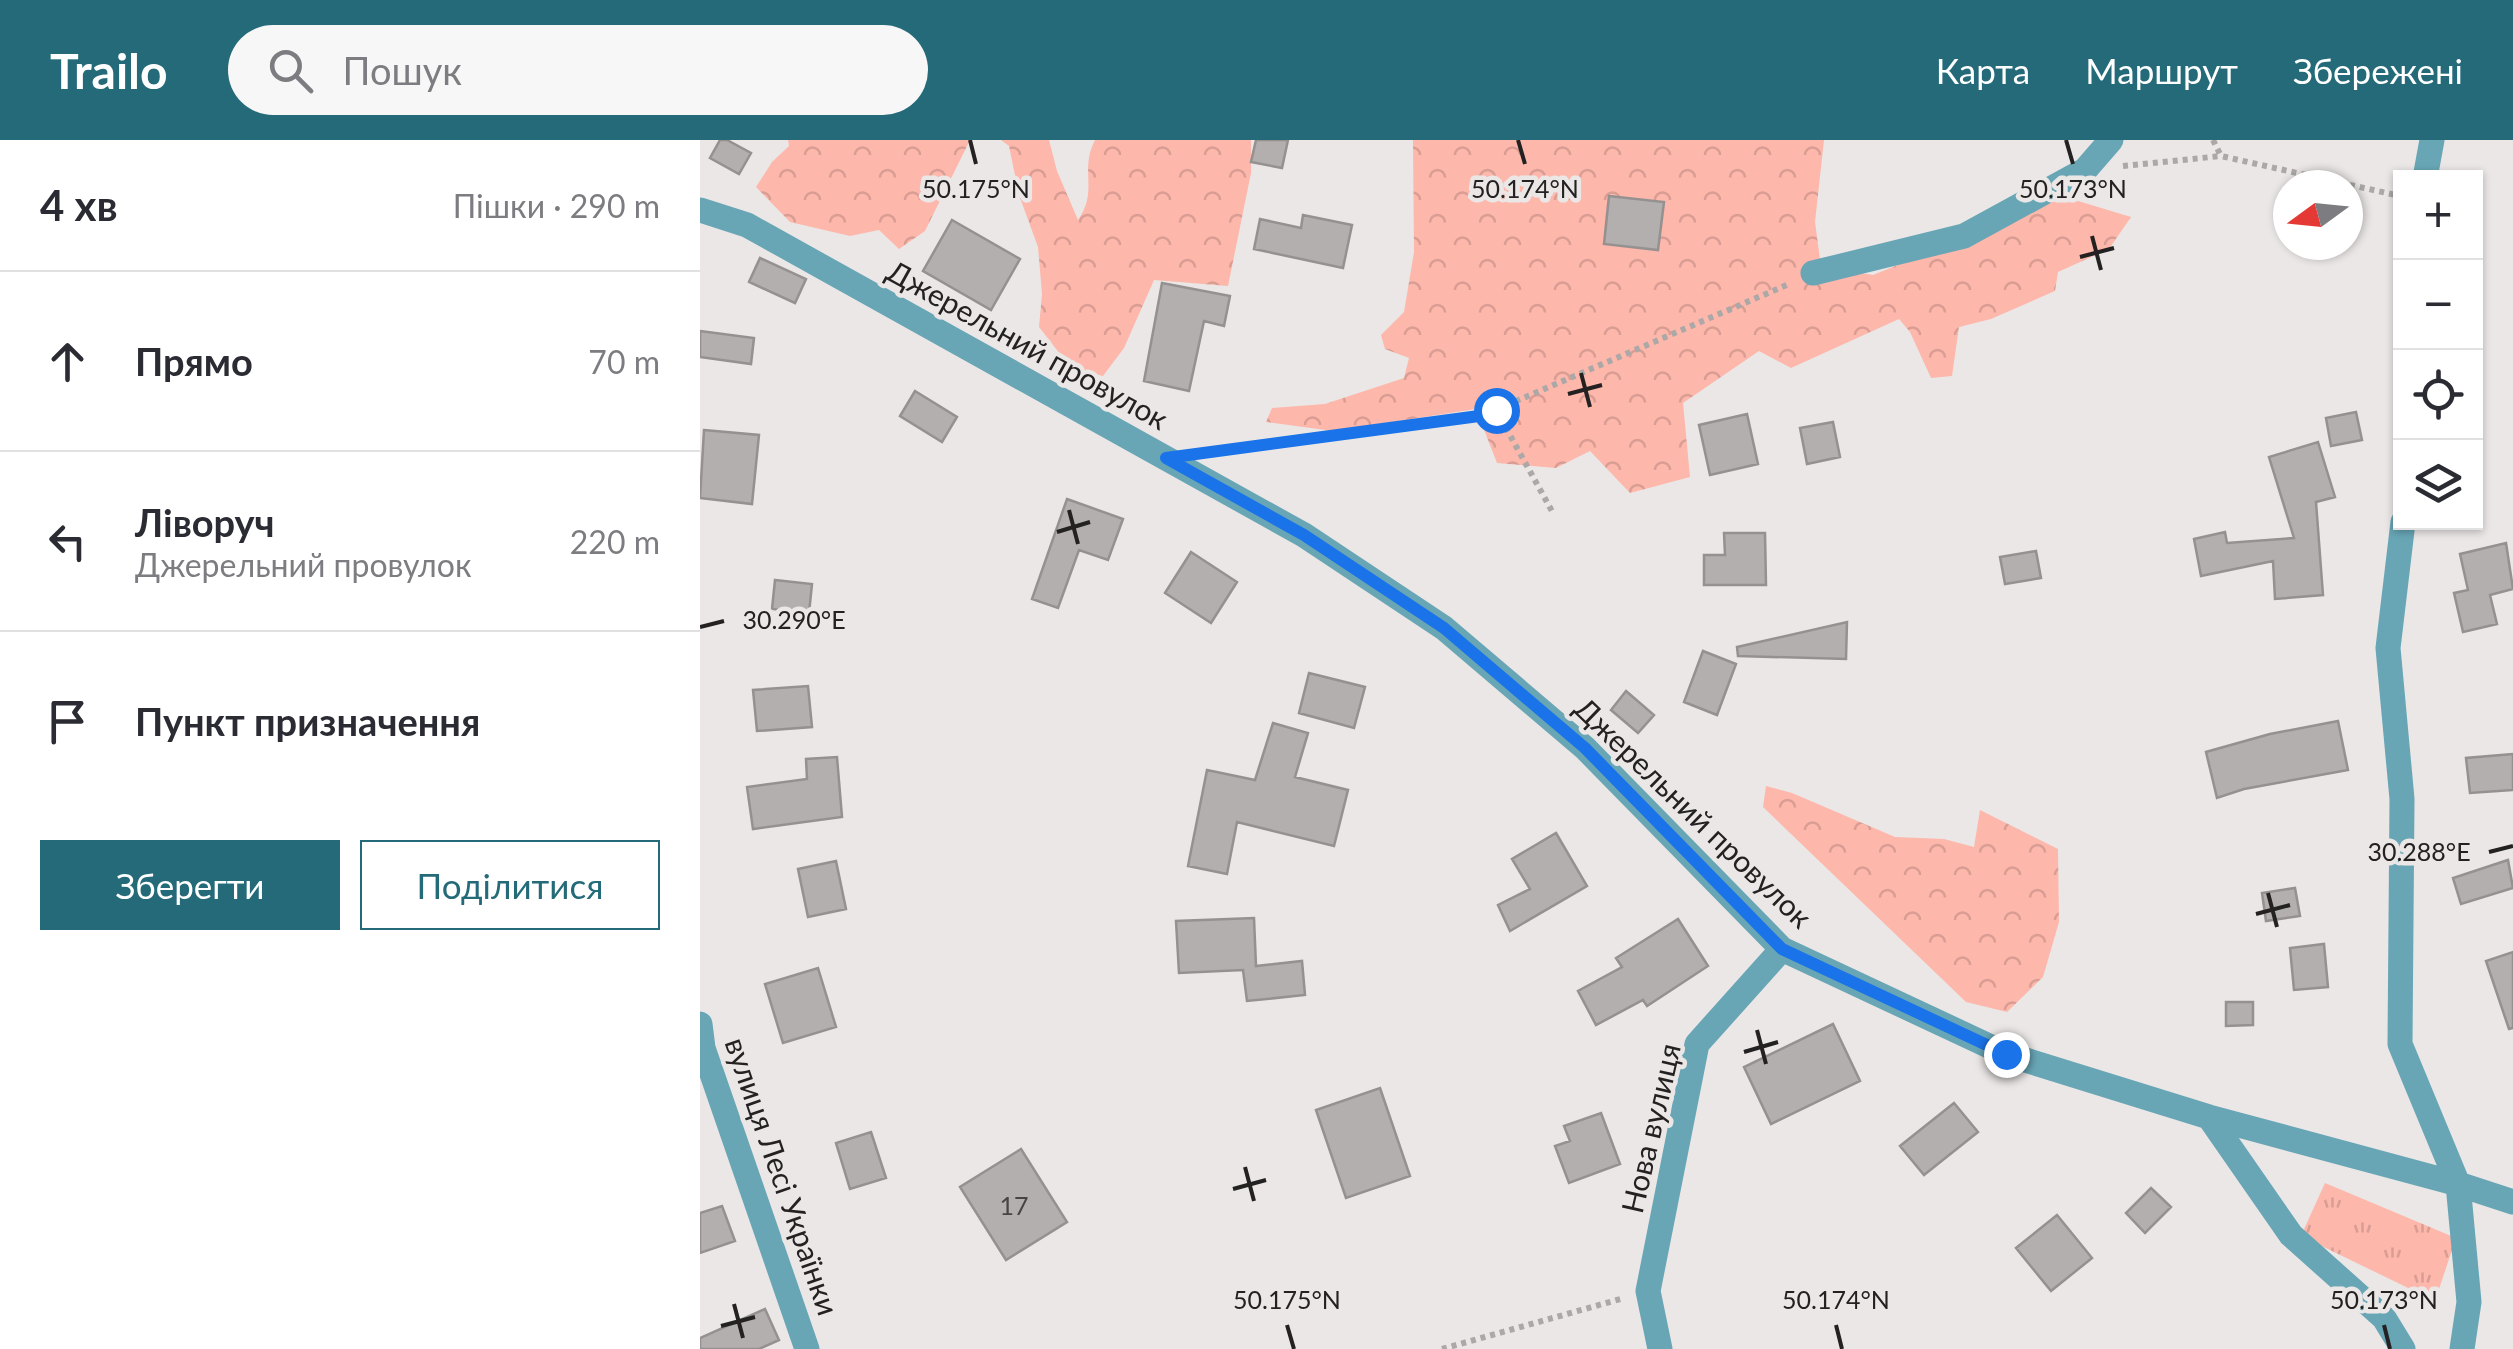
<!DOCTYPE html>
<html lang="uk">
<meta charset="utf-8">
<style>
:root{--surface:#fff;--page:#f7f7f7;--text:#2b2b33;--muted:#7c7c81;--line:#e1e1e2;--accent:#246a79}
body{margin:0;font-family:Lato,sans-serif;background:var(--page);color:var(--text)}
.controls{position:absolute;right:30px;top:30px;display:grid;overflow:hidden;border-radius:0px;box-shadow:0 2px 8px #0004}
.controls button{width:90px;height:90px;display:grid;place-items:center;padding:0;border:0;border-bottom:2px solid var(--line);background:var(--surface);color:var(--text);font:50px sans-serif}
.compass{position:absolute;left:1573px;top:30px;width:90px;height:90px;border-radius:50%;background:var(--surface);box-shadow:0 2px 8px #0004;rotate:255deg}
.stop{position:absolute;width:30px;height:30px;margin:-22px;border:8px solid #1a73e8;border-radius:50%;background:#fff}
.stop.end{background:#1a73e8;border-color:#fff;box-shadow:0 2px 10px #0008}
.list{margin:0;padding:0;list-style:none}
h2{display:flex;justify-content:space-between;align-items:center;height:130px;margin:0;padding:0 40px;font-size:42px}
h2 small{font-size:32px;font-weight:400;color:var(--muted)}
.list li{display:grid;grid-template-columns:65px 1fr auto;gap:30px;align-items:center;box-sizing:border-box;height:180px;padding:0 40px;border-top:2px solid var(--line)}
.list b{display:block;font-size:38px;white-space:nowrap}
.list p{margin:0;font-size:32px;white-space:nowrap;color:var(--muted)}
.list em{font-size:32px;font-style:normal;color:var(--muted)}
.actions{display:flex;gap:20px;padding:30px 40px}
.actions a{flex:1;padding:22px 0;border:2px solid var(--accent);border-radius:0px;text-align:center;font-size:35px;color:var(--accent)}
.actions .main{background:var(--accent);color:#fff}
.icon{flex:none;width:55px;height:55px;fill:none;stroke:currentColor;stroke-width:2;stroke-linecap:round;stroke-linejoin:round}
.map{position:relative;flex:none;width:1813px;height:1209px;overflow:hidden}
header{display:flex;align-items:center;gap:60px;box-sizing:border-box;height:140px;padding:0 50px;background:var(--accent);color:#fff}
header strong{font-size:48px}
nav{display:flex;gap:55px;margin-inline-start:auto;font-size:35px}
.search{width:700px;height:90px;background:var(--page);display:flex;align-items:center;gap:25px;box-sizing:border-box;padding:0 35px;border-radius:55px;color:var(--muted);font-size:38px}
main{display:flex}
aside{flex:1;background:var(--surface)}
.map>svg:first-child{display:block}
.grass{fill:url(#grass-tufts)}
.forest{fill:url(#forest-crowns)}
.building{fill:#b3afae;stroke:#959191;stroke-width:2.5}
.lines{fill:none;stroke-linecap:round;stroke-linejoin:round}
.path{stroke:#aba8a7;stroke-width:6;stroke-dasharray:5 5;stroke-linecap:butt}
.minor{stroke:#68a6b6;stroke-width:25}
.tertiary{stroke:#68a6b6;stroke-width:25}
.route{stroke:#1a73e8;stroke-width:12}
.ticks{fill:none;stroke:#232121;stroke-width:4}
.labels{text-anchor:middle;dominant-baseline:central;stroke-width:9;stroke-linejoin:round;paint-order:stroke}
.number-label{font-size:25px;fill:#474444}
.street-label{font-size:30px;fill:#232121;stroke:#ebe7e6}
.ticks-label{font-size:25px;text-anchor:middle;fill:#232121;stroke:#ebe7e6;stroke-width:9;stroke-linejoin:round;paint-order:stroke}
</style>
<header>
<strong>Trailo</strong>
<div class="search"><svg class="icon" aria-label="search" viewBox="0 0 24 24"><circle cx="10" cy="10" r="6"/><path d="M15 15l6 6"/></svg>Пошук</div>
<nav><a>Карта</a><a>Маршрут</a><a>Збережені</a></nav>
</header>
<main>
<aside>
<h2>4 хв<small>Пішки · 290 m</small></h2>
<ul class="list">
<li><svg class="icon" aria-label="ahead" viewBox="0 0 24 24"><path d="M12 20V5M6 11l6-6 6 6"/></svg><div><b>Прямо</b></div><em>70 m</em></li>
<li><svg class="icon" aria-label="left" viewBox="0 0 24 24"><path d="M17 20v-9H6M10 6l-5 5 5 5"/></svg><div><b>Ліворуч</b><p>Джерельний провулок</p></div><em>220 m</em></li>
<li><svg class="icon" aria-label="arrive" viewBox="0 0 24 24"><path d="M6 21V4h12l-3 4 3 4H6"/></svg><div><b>Пункт призначення</b></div></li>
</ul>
<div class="actions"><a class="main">Зберегти</a><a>Поділитися</a></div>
</aside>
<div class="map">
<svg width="1813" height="1209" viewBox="0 0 1813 1209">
<defs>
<pattern id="grass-tufts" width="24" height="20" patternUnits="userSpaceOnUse" patternTransform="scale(2.5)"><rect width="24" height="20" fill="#fdb7ab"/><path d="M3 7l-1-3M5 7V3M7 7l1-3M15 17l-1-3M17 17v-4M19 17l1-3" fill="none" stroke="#d99d93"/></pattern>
<pattern id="forest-crowns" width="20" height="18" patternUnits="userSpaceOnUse" patternTransform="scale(2.5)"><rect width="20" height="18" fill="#fdb7ab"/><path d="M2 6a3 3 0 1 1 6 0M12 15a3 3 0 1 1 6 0" fill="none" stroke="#d99d93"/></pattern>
</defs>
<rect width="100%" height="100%" fill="#ebe7e6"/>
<path class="grass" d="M1625,1043L1756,1098L1735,1161L1601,1096Z"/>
<path class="forest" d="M88,0H270L225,91L199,109L179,90L150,96L90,82L56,47L72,22L89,6Z
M301,0H349L357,31L378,80C399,50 379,31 395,0H551V33L528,146L454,140L424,208L403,236L371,228L339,187L342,154L338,107L319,55L309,6Z
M713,0H1124L1115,82L1121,127L1173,135L1365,57L1431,77L1409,109L1358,132L1355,151L1291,179L1259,187L1252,236L1231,238L1210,192L1199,179L1091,228L1059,211L983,263L990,337L930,353L890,311L856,328L797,323L776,269L633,291L566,282L572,268L625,264L704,238L709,218L685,209L681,195L704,172L714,112Z
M1066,646L1092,653L1195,697L1244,699L1274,707L1280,670L1358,709L1359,782L1343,837L1307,872L1266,862L1063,667Z"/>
<path class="building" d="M20,0H27L51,13L39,34L10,18Z
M556,0H588L582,28L551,22Z
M909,56L964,62L958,110L904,104Z
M603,75L652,85L643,128L554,109L560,79L601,88Z
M252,80L320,119L291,170L223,131Z
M60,118L106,139L95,163L49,142Z
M462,143L530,156L524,186L504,181L489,251L444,241Z
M0,191L54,198L51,224L0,217Z
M215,251L257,277L242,302L200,276Z
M1656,272L1662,300L1631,306L1626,278Z
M1047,274L1058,324L1010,335L999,285Z
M1133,282L1140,317L1107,324L1100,288Z
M4,290L59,295L52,364L0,358Z
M1618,302L1635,357L1616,362L1623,455L1575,459L1573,421L1501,436L1494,399L1525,392L1527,403L1594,398L1569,317Z
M367,359L423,379L408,420L379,410L358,468L332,459Z
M1024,393H1065L1066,445H1004V415H1025Z
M1806,403L1813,449L1790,455L1797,484L1763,492L1754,453L1768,450L1760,414Z
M1336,411L1341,438L1305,444L1300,417Z
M491,412L537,442L511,483L465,453Z
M75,440L112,444L109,473L72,469Z
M1147,482L1146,519L1038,516L1037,507Z
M1003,511L1036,524L1017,575L984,562Z
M609,533L665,547L654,588L599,573Z
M108,546L112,587L57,591L53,550Z
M926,551L954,575L938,593L911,570Z
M1638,581L1648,630L1544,649L1517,658L1506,612L1570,594Z
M573,583L608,593L595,637L648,650L634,706L537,682L527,734L488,726L507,630L555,640Z
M1813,614V650L1770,653L1766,618Z
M137,617L142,677L53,689L47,647L107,639L106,619Z
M856,693L887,746L810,791L798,765L830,749L812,719Z
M1808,720L1813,748L1761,764L1753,738Z
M136,721L146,769L108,777L98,729Z
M1595,748L1600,776L1566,781L1562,753Z
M554,778L556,826L602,821L605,855L547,861L543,830L479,833L476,781Z
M978,779L1008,826L947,866L943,860L896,885L878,851L922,827L916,818Z
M1624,804L1628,847L1594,850L1590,808Z
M1813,812V888L1809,889L1786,821Z
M118,828L136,887L83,903L65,844Z
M1526,862H1553V885L1526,886Z
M1133,884L1160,941L1071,984L1044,927Z
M680,948L710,1036L646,1058L616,970Z
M1254,963L1278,992L1224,1035L1200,1006Z
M901,973L920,1024L869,1043L855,1006L870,1001L864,986Z
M171,992L186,1038L150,1049L136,1003Z
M321,1009L367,1082L306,1120L260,1047Z
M1451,1048L1471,1067L1445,1093L1426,1073Z
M22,1066L35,1101L0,1113V1073Z
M1357,1075L1392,1118L1351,1151L1316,1108Z
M65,1169L79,1200L59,1209H0V1198Z"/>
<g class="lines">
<path class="path" d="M1513,0L1521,16L1700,56
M1423,26L1521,16
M796,270L853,373
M511,312L779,277L1089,144
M742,1209L924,1158"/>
<path class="minor" d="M1725,38L1732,0
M0,70L47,85L604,395L744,488L885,608L1082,809L1306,914L1509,977L1591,1095L1684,1178L1703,1209
M1113,133L1264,96L1385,30L1411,0
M1703,382L1688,508L1702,659L1700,904L1758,1044L1813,1062
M1509,977L1758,1044L1769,1162L1762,1209
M960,1209L948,1151L997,904L1082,809"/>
<path class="tertiary" d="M0,884L3,908L107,1209"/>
</g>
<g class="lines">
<path class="route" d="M796,270L779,276L466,318L604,395L744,488L885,608L1082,809L1306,914"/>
</g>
<path class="ticks" d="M270,0L276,24M818,0L825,24M1366,0L1373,24M1392,96L1401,130M1380,117L1414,108M881,233L890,267M868,254L902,245M369,370L378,404M357,392L390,382M0,487L24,481M1789,712L1813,706M1568,753L1577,787M1556,774L1590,765M1057,890L1066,924M1044,912L1078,902M545,1027L554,1061M533,1049L566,1040M34,1164L43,1198M587,1185L594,1209M1136,1185L1142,1209M1684,1185L1690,1209M21,1186L55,1177"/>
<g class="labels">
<g class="number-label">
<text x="314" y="1065">17</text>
</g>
<g class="street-label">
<text transform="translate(328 204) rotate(29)">Джерельний провулок</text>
<text transform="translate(994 672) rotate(44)">Джерельний провулок</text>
<text transform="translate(950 988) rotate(-77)">Нова вулиця</text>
<text transform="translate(83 1036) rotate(71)">вулиця Лесі Українки</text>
</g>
</g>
<g class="ticks-label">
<text x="1373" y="58">50.173°N</text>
<text x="276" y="58">50.175°N</text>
<text x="825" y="58">50.174°N</text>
<text x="94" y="489">30.290°E</text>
<text x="1719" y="721">30.288°E</text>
<text x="587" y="1169">50.175°N</text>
<text x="1136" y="1169">50.174°N</text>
<text x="1684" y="1169">50.173°N</text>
</g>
</svg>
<div class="controls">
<button>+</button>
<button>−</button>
<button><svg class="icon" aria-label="locate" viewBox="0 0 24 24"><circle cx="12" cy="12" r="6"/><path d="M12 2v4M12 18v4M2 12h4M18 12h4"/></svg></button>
<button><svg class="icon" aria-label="layers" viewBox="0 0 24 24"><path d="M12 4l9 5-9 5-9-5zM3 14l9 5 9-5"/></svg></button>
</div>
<svg class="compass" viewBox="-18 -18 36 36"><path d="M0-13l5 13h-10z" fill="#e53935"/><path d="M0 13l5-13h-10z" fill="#7c7c81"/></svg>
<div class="stop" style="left:796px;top:270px"></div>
<div class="stop end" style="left:1306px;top:914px"></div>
</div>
</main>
